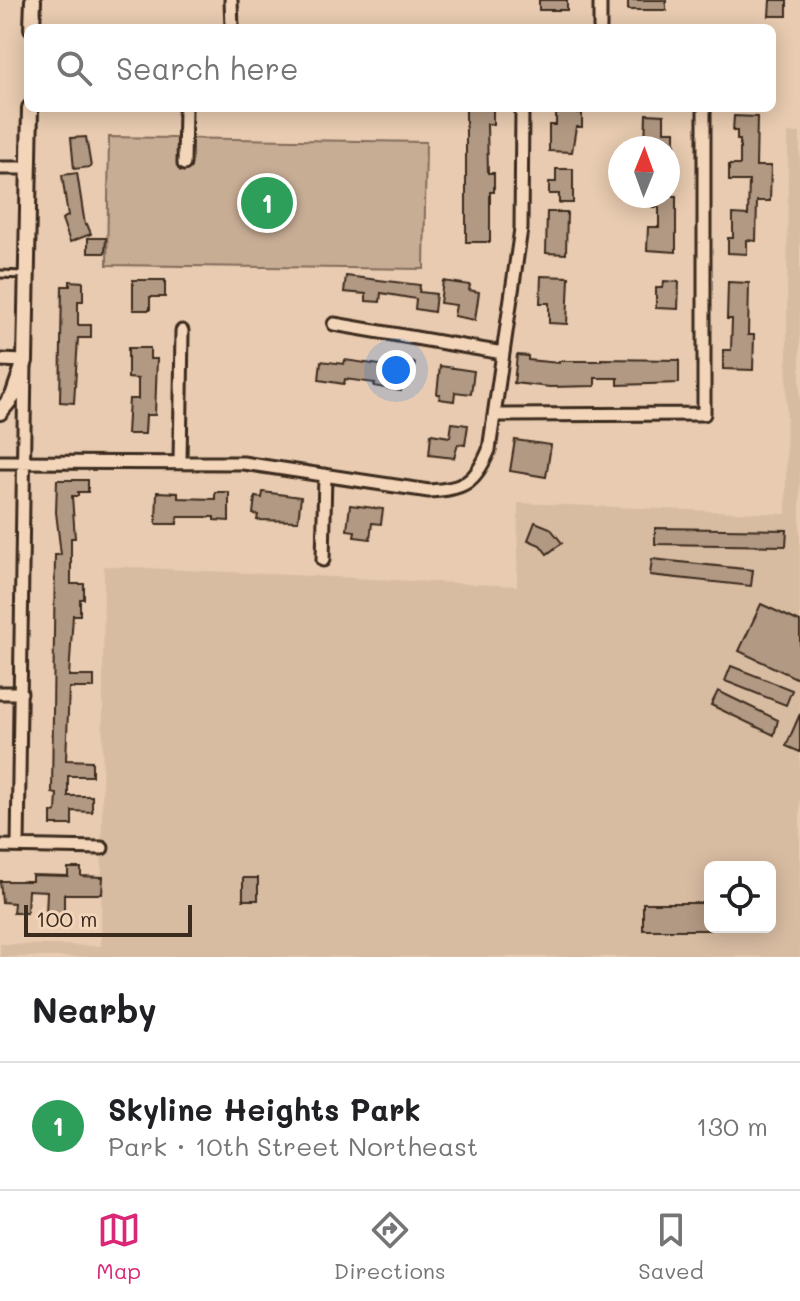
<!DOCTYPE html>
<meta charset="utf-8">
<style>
:root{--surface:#fff;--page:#f2f2f2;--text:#202124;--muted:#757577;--line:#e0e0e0;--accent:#db2777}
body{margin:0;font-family:Mali,sans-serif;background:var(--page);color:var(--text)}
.controls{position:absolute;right:24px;bottom:24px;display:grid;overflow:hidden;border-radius:12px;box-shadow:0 4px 20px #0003}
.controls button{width:72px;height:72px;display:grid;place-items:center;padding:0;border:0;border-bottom:2px solid var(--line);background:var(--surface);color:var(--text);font:40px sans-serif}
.compass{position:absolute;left:608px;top:136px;width:72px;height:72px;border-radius:50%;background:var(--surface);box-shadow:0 4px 20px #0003;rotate:1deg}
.scale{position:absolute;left:24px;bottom:20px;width:168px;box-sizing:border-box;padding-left:8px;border:4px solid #3b2a1e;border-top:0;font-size:22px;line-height:28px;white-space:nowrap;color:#3b2a1e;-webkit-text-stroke:6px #f3d5b9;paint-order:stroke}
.you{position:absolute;left:396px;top:370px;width:28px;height:28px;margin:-20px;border:6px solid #fff;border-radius:50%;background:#1a73e8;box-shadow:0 0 0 12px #1a73e833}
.badge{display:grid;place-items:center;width:52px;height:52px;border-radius:50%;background:var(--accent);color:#fff;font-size:26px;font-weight:700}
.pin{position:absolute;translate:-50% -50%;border:4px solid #fff;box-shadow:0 2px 8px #0006}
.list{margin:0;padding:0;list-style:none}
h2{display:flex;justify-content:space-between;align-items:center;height:104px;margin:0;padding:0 32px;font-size:34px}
h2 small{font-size:26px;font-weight:400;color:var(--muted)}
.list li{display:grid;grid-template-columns:52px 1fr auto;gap:24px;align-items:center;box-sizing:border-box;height:128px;padding:0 32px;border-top:2px solid var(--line)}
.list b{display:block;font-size:30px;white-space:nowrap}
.list p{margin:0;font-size:26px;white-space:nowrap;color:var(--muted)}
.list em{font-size:26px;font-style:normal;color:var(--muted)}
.icon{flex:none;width:44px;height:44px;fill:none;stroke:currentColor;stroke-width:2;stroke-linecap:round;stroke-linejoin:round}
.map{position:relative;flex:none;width:800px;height:957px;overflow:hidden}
.search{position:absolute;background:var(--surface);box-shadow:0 4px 20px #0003;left:24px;right:24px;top:24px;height:88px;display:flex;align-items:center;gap:20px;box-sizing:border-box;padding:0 28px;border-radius:12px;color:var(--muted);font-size:30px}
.sheet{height:232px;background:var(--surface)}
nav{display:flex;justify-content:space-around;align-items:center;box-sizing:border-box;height:112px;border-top:2px solid var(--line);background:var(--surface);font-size:22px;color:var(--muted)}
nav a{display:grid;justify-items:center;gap:4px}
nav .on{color:var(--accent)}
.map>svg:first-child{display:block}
.built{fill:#d8bca2;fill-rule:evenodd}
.green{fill:#c8ad95;stroke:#826c5a;stroke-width:2}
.building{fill:#b29983;stroke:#3b2a1e;stroke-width:2}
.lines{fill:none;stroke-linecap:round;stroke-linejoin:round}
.service-casing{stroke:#3b2a1e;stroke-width:11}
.minor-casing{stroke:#3b2a1e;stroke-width:17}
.tertiary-casing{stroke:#3b2a1e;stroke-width:20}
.service{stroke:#f3d5b9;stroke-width:5}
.minor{stroke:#f3d5b9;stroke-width:11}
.tertiary{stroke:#f3d5b9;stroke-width:14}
</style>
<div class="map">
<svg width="800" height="957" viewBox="0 0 800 957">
<rect width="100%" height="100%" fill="#e8cbb0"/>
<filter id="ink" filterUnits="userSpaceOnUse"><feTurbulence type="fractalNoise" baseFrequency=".0125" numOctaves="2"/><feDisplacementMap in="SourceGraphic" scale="16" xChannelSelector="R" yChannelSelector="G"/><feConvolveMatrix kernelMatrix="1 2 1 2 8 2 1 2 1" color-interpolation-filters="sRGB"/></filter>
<g filter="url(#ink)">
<path class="built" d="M788,133H800V957H0V944L101,946L104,566L517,586L518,503L786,514ZM710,867H770V927H710Z"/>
<path class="green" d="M109,137L426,142L424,269L107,265Z"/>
<path class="building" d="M539,0H567V10H539Z
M628,0H666V10H628Z
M770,0H787V16H769Z
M493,108V124H487L488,173H494V192H490V242H466V109Z
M556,113H582V127H576L572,152L549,151V125H556Z
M646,114L664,115V131H675V148H645Z
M734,116L757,117L756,166H771L770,201H757L756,241L747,240V254L728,253V238H733V214L748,215L749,181H729V165H740V140H737V131H733Z
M86,137L91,167L74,169L71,138Z
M556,169H573V203H559V194H549V182H556Z
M77,173L85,225L87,224L91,234L70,242L62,219L68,216L62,175Z
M652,196H676V252L647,250L648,227H659V207H652Z
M547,212H567L566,254L546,253Z
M88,238H106L105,253H88Z
M346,276L420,285L419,292L436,294L434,312L415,309L416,299L381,293L380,302L366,301V294L344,292Z
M541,276L569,277L567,324L549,323V303H540Z
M133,280H165V297H150V310H133Z
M70,281L83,282V301H78V325H91V338H78L74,403L60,402L62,286H70Z
M443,281L470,285L469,290L479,292L475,320L454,316L456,305L440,303Z
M664,281L679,282L678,309L656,308V288H663Z
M728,282L749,283L748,335H754L753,370L723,369V350H731L732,319H727Z
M128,348H150V359H157L155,415H146L145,434H127L129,399H138V379L128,378Z
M517,355L528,356V360L559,363V361H601V359L679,360V383L618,385V378H595V386L550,387L514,383Z
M396,359L415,363L411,383L403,381L401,391L374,386L375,383L345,379L344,384L319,380L321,361L344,364L345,360L394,367Z
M440,366L474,371L471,394L455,392L454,401L439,399L440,394H437Z
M452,423L468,425L465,445L458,444L454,458L429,455L431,434L450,437Z
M515,440L551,445L546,477L510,471Z
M57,480H88V492H78V496H72L75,538H71V584H84V599H80V615H73L69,676H94V688H69L66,760L92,761V776H68V796H92V812L72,811V825H51V812H56L57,794L52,793L55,555H61L56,512Z
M157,492L178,493V498L215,499V492H229V521L214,520V517H178L177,524H156Z
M263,492L301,497L298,521L257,520L258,515L253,514L255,497L262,498Z
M350,505L383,509L381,524L372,523L370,539L354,537L355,531L347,530Z
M535,522L550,528L562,543L547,554L540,545L528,540Z
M655,528L787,530L786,546L655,544Z
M652,559L753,570L751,586L650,575Z
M761,604L800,622V680L739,651Z
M731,666L792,690L786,705L725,681Z
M718,691L778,720L774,735L711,705Z
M800,714V752L786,746Z
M68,868H81V876L103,877L102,894H64V916L46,915L47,891L28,890L27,913H13L14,903L2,902L0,881H32V875L68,876Z
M243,878H258V900H243Z
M643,903H710V930H643Z"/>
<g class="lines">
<defs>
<path id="service" d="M0,274L23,275"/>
<path id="minor" d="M231,0L232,28
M600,28V0
M184,164L185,108
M0,168H29
M334,324L503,353
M0,360L25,361L18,846
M494,415L704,414V108
M0,462L243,463L429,491C464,489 475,483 489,450L521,229L522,108
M180,462L182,331
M323,560L325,475
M0,693H21
M0,846L102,848"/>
<path id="tertiary" d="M32,28L33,0
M0,412L13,396L25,361L30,108"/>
</defs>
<use href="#service" class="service-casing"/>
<use href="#minor" class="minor-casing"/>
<use href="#tertiary" class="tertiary-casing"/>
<use href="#service" class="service"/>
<use href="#minor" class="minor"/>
<use href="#tertiary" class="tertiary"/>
</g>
</g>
</svg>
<div class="controls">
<button><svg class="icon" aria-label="locate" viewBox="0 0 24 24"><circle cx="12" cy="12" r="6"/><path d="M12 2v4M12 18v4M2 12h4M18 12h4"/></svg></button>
</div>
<svg class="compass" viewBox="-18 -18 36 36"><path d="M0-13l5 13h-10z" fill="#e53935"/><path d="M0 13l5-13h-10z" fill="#757577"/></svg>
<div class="scale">100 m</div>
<div class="you"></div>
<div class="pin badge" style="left:267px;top:203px;background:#2e9e5b">1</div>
<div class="search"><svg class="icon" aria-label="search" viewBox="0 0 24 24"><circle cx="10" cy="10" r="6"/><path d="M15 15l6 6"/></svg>Search here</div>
</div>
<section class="sheet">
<h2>Nearby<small></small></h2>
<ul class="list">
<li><span class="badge" style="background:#2e9e5b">1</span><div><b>Skyline Heights Park</b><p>Park · 10th Street Northeast</p></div><em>130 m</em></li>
</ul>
</section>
<nav>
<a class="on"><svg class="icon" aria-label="map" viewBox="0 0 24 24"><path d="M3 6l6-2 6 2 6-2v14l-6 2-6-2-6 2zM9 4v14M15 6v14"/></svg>Map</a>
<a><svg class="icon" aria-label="directions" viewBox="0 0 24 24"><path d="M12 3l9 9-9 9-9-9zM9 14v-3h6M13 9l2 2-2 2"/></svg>Directions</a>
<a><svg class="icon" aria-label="saved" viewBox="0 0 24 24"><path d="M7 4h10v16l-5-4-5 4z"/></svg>Saved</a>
</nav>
